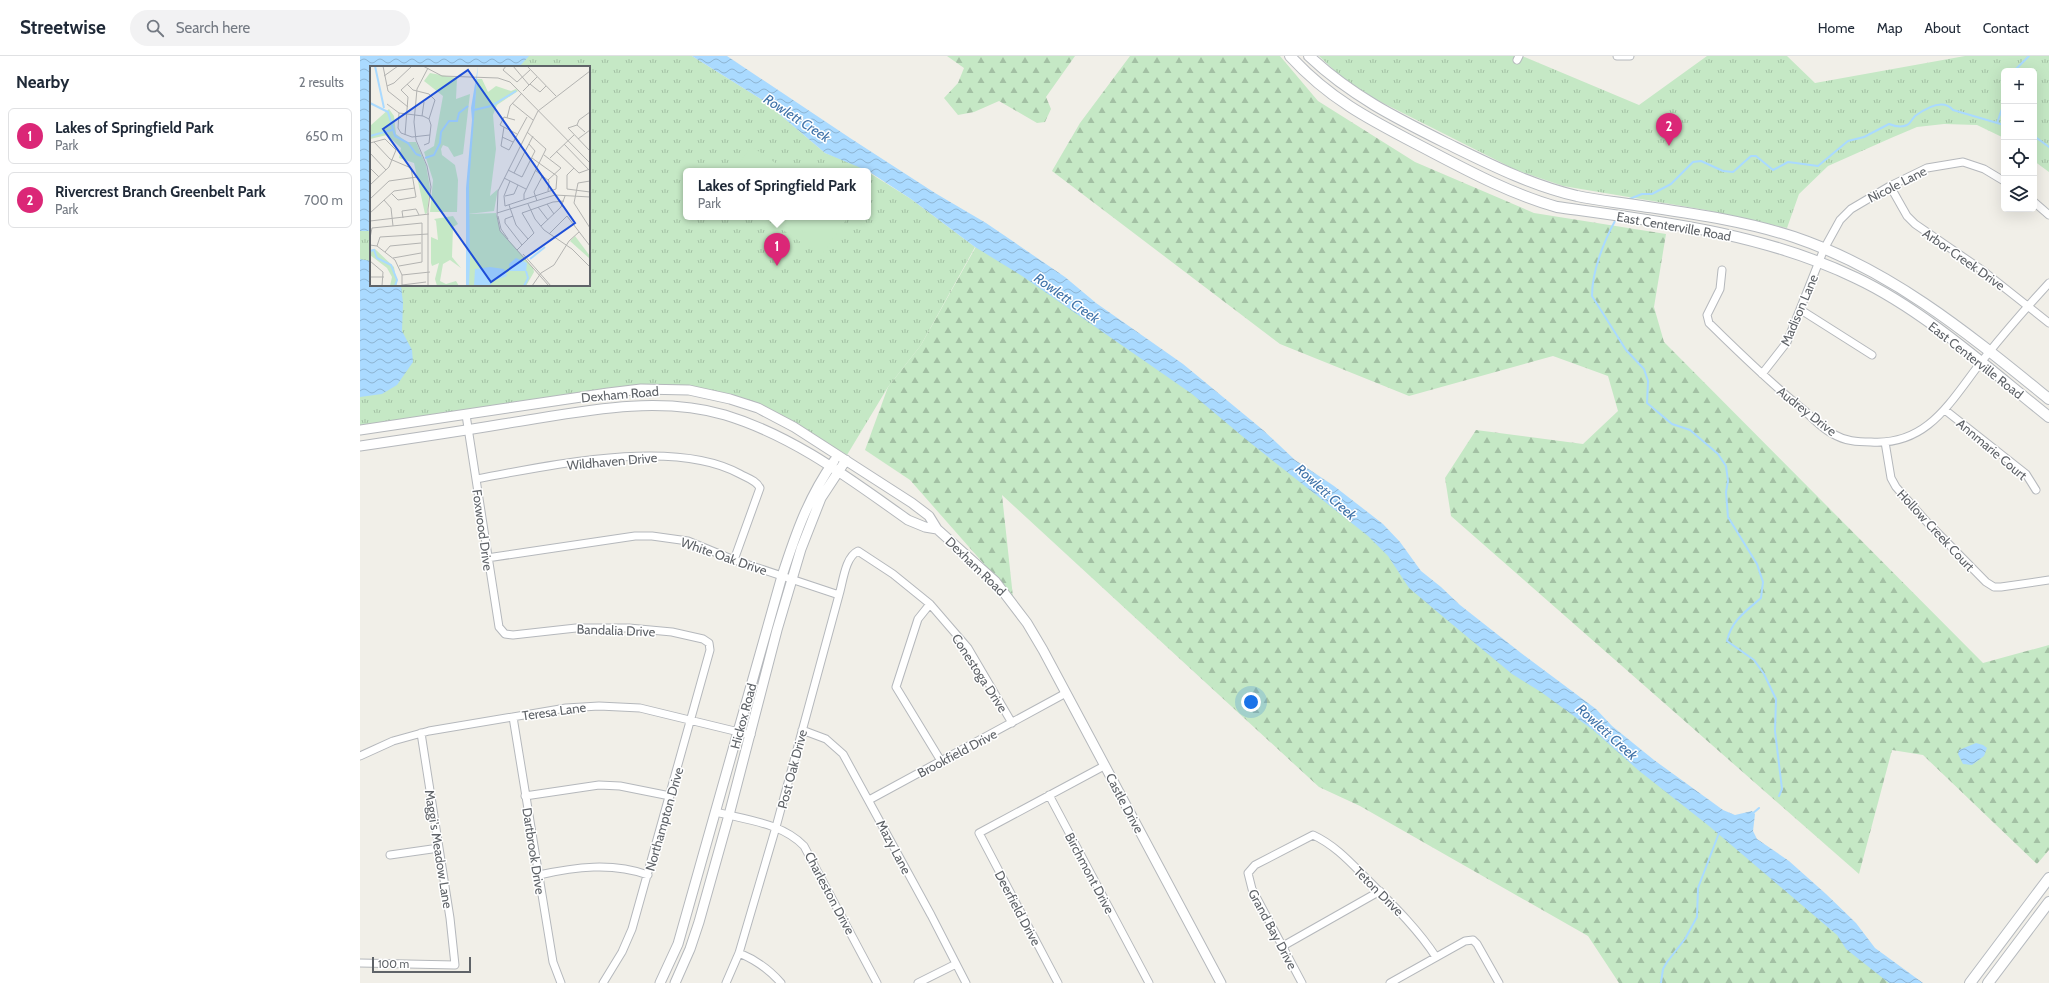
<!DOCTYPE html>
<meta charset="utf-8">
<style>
:root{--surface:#fff;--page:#f2f2f3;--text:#1f2937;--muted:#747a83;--line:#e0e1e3;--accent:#db2777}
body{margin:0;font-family:Cabin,sans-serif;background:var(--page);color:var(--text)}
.controls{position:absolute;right:12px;top:12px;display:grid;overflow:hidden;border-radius:6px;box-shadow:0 4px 16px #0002}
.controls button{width:36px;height:36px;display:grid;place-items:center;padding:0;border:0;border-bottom:1px solid var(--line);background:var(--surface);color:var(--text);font:20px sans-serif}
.scale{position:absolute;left:12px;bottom:10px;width:99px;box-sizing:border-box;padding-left:4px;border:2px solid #5f6368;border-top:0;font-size:11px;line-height:14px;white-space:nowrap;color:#5f6368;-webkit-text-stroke:3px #fff;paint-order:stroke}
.you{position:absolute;left:891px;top:646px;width:14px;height:14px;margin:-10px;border:3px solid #fff;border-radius:50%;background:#1a73e8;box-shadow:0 0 0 6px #1a73e833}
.badge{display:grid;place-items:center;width:26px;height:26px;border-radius:50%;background:var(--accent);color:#fff;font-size:13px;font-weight:700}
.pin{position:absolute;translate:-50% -33px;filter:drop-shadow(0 1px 2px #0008)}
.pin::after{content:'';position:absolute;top:21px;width:14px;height:12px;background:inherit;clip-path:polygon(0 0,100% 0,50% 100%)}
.popup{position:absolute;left:323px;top:112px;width:188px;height:52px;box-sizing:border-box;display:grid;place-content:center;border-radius:6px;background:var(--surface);filter:drop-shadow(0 1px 3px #0005);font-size:13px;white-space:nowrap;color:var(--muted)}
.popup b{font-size:15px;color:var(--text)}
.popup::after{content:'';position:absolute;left:50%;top:100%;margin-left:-8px;border:8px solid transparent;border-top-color:var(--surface)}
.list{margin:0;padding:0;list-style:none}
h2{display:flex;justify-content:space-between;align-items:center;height:52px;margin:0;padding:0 16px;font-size:17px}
h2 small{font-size:13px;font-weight:400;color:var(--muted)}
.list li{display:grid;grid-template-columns:26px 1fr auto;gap:12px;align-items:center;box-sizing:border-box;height:56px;margin:0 8px 8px;padding:0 8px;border:1px solid var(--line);border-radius:6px}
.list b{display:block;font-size:15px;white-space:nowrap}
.list p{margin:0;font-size:13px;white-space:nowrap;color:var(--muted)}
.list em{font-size:13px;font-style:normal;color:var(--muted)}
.icon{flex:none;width:22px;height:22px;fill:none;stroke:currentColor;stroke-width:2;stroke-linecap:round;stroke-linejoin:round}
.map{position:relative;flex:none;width:1689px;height:927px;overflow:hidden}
header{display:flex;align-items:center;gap:24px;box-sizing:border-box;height:56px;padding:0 20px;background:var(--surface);border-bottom:1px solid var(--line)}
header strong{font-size:19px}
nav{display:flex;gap:22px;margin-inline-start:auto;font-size:14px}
.search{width:280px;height:36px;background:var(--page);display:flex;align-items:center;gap:10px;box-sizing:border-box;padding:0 14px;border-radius:22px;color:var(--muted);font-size:15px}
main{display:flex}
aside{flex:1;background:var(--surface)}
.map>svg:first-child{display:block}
.forest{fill:url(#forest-firs)}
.park{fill:url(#park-tufts);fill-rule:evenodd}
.pitch{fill:#c5e8c5}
.water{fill:url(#water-waves)}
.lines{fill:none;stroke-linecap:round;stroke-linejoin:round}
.stream{stroke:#aadaff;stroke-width:2}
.minor-casing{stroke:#b5b8bc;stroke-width:9}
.tertiary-casing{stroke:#b5b8bc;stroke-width:11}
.secondary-casing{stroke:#b6babf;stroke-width:12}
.minor{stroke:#fff;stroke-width:7}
.tertiary{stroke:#fff;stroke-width:9}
.secondary{stroke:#fff;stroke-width:10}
.labels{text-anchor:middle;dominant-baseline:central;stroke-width:3;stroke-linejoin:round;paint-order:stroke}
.street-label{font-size:13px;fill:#5f6368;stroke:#fff}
.water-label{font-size:14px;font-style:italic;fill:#4174aa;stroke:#fff}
.inset-river{fill:none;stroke:#aadaff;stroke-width:2}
.inset-road{fill:none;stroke:#b3b3b1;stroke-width:1}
.view{fill:#1d4ed8;fill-opacity:0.15;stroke:#1d4ed8;stroke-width:2}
.inset-edge{fill:none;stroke:#5f6368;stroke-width:2}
</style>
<header>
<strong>Streetwise</strong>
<div class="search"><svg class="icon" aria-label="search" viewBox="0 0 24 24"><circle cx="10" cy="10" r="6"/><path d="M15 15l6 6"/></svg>Search here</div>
<nav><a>Home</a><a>Map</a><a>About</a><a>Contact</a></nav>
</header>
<main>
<aside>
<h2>Nearby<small>2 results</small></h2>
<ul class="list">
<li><span class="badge">1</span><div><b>Lakes of Springfield Park</b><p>Park</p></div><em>650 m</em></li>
<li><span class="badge">2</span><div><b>Rivercrest Branch Greenbelt Park</b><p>Park</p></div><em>700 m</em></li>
</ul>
</aside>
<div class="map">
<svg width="1689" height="927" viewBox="0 0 1689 927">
<defs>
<pattern id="forest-firs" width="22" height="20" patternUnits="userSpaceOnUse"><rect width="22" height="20" fill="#c5e8c5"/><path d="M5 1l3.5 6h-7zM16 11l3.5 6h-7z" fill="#a3c0a4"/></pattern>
<pattern id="park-tufts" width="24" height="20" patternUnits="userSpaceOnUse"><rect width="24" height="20" fill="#c5e8c5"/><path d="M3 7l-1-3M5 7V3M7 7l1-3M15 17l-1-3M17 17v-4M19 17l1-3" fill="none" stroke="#a3c0a4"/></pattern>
<pattern id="water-waves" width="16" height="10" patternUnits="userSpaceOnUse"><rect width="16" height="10" fill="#aadaff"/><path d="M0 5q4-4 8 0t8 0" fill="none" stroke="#8eb4d2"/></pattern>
</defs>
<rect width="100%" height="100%" fill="#f1efe8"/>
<path class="forest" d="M587,0H715L686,41L691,53L685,66L677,67L639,45L614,56L598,59L584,42L598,27L604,12Z
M770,0H920L958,45L1055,106L1174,157L1306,178L1294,251L1304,286L1623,607L1689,589V794L1677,808L1563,699L1532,694L1499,818L1091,460L1085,422L1116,374L1223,388L1258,355L1248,320L1193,300L1049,340L920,288L692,115L720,67Z
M618,187L900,375L1065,531L1217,647L1541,927H1259L1228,880L1000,750L959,731L642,439L653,541L550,424L505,394L528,331L561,289Z"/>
<path class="park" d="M0,0H332L404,45L465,97L495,108L506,115H326V161H508V116L551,143L615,191L561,289L528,331L487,399L423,361L306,330L0,370ZM11,11H229V229H11Z
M959,0H1162L1279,49L1347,0H1427L1455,27L1605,0H1689V116L1674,105V15H1644V82L1617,69L1584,68L1557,71L1531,82L1468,110L1439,138L1427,172L1346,154L1203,130L1156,114L1009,40L977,17Z"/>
<path class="pitch" d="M391,90L427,115H374Z
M404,161H488L461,200Z"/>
<path class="water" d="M0,0H169L159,11H11V175H0Z
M332,0H367L490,82L575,137L626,167L705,221L736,247L823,308L903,374L935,404L974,430L1023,468L1040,486L1061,515L1081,531L1100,549L1161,597L1236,653L1252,670L1294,704L1363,754L1375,759L1392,755L1395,758L1393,775L1397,783L1429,805L1466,838L1496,867L1515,892L1563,927H1529L1486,893L1477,879L1349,770L1278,714L1233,674L1181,636L1152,618L1087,564L1049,532L1028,500L1008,480L888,385L832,338L662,220L615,191L551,143L508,115L465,97L404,45Z
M0,203L11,205V229H41L43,247L42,275L52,294L53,306L37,329L22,338L0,341Z
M1616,687L1623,689L1627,692L1624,700L1612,709L1603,708L1598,698L1599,694Z"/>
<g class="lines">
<path class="stream" d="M1654,15L1669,0
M1637,67L1644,47
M1674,80L1689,91
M1267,144L1282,138H1292L1311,128L1333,106L1341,105L1363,115L1373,116L1391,100H1396L1413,114L1428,106L1458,110L1488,85L1504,81L1529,68C1534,70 1541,72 1547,69C1550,68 1552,63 1555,60C1566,52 1583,42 1593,54L1644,69
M1256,163C1244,185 1232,215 1232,240L1266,294L1284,313L1288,325L1287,347L1312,368L1330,374L1358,398L1366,410L1368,425L1366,436L1368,461L1397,508L1403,526L1401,542C1386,555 1371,565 1367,585L1394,604L1404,618L1416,643L1415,675L1422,733L1419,740
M1392,758L1399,752
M1301,927L1303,913L1307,906L1325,883L1337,861L1338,832L1359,777"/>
<defs>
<path id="minor" d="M1257,0H1270
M1157,4L1159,0
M1530,130L1547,160L1555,168L1622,214L1689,267
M1674,146L1689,159
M1362,214L1360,233L1347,259L1349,267C1380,297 1411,328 1445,355C1453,363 1463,373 1473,378C1485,385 1497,386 1511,386C1571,390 1593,340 1626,300C1646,275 1667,251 1689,227
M1441,254L1512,299
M1402,318L1427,286L1464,193L1480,164L1491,153L1530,130L1567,112L1603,106L1624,113L1644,125
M1585,354L1666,418L1676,434
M106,359L139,571L145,578L153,579L216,572H269L312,576L343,583L349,587L350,594L272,873L262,896L243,927
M1525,386L1531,422L1536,431L1566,465L1626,526L1634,531H1641L1689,524
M116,423C188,410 314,381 380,418C387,422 396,424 400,432L374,504
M127,502L275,480H292L328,485L374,504L479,539
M570,548L558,563L536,631L581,705
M153,661L193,906L201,927
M442,674L466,683L483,698L571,859L606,927
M0,700L33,685L69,675L206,652L239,650L280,652L391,679
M689,739L789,927
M165,740L239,729L260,730L310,740
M509,744L706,637
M356,756C386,764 422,767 444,790L517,927
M30,799L79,792
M179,819C215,811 252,806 288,819
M923,890L1020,835
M379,897C396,904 409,913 421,927
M0,907L95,909L90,862L61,677
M366,927L379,897L416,771L479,539C483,526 485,501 498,495L533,518L570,548L608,592L652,667
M558,927L596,908
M698,927L619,777L744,710
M942,927L892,833L888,817L895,809L953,779C975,789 991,807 1007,823C1032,848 1057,872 1076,901
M1030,927L1105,885L1113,884L1117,888L1139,927"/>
<path id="tertiary" d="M0,374L248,337L281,333L329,334L370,343L398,352L434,371L552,447L569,460L577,473L635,525L667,567L683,594L861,927
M0,390C48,383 96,376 143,368C215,357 293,338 365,359C434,380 490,423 548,464L565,471L577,473
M300,927L318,888L422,520C436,477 448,442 474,405
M315,927L330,893L339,866L369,759L417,574L441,493L461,442L486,404"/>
<path id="secondary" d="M930,0C973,47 1017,67 1072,96C1112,117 1154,139 1197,151C1298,165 1403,177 1496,222C1564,254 1630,314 1689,361
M949,0C990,39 1036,62 1086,87C1129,108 1170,129 1217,140C1236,144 1255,146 1275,149C1328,157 1382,164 1434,181C1532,214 1610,279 1689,343
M1610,927L1689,822
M1628,927L1689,846"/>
</defs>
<use href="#minor" class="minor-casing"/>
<use href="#tertiary" class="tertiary-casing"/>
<use href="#secondary" class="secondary-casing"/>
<use href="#minor" class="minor"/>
<use href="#tertiary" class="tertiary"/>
<use href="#secondary" class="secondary"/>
</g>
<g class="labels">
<g class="street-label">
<text transform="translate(1537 128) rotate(-27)">Nicole Lane</text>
<text transform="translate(1314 170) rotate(10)">East Centerville Road</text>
<text transform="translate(1604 203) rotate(35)">Arbor Creek Drive</text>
<text transform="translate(1439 254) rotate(-67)">Madison Lane</text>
<text transform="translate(1616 304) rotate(38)">East Centerville Road</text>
<text transform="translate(260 338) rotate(-5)">Dexham Road</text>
<text transform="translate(1447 355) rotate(38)">Audrey Drive</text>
<text transform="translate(1632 393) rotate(40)">Annmarie Court</text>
<text transform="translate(252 405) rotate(-5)">Wildhaven Drive</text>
<text transform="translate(123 474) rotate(82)">Foxwood Drive</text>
<text transform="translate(1576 474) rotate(47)">Hollow Creek Court</text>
<text transform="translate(364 500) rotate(19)">White Oak Drive</text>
<text transform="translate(616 510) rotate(44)">Dexham Road</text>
<text transform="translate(256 574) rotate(2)">Bandalia Drive</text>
<text transform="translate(620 617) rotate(57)">Conestoga Drive</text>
<text transform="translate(194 655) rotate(-8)">Teresa Lane</text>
<text transform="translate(383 660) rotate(-75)">Hickox Road</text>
<text transform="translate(597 697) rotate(-28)">Brookfield Drive</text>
<text transform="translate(432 713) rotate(-75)">Post Oak Drive</text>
<text transform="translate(765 747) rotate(62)">Castle Drive</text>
<text transform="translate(304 763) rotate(-74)">Northampton Drive</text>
<text transform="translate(534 791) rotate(62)">Mazy Lane</text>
<text transform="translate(79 793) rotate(81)">Maggi's Meadow Lane</text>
<text transform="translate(174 795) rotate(81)">Dartbrook Drive</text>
<text transform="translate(730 817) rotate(62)">Birchmont Drive</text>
<text transform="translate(1019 835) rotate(45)">Teton Drive</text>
<text transform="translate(470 837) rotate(62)">Charleston Drive</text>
<text transform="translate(658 852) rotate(62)">Deerfield Drive</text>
<text transform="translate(913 873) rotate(62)">Grand Bay Drive</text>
</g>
<g class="water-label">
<text transform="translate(437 62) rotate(33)">Rowlett Creek</text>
<text transform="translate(707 242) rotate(35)">Rowlett Creek</text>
<text transform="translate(966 436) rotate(42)">Rowlett Creek</text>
<text transform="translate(1247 676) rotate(42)">Rowlett Creek</text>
</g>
</g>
<g transform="translate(10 10)">
<rect width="220" height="220" fill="#f1efe8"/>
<path d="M60,7L87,12L86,33L100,28L93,88L84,91L78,81L73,79L71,83L72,89L85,99L88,114L87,146H60L63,114L54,86L64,80L73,30L54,15ZM107,13H112L118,26L126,20L141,25L146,23L148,25L127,39L123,49L126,83L120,130L128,123L124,145L98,148V111ZM83,150L88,158L83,161L82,191L91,202L80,194L73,198L70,215L76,218L86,215L89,220H67L65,213L69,197L62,200L61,197V171L68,174L66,155L64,153ZM5,183L24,201L27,220H20L22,211L17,202L0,189V184Z" fill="#c5e8c5"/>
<path d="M19,43L24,50L26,68L37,76H46L56,99L60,122L57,147L55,148L44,97L29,92L31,82L17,69L0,73V60ZM126,147L130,164L163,202L164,206L156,220H99V148ZM205,170L220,190L219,192L200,175Z" fill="#c5e8c5"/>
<path d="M108,0L99,119L100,195L99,220H96V122L102,54L101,42ZM146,192L157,197L156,205H140L139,198ZM120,201L134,203L137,210L122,215L120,220H104L105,203Z" fill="#aadaff"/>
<path class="inset-river" d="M5,0L14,42M0,37L18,46L25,70L38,77L46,88L51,90M104,44L121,40L146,25M0,70L22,64M55,92L64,89L70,77L71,66L79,55H87L89,47L98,40M0,185L4,184L7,192L21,199L27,214L25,220M160,193L175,181M154,220L158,212L156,205"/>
<path class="inset-road" d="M13,0L18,25L38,41M53,0L72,10L128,12L140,16L220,97M136,0L133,4L147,16L160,4M143,0L159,19M157,0L186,30M14,10L28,0M37,18L43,24L59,28L65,34L59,53M160,18L170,26L176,20M17,20L24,17L42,0M153,25L167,11M142,37L163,54M17,38L29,47L53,50L59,53L61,59L59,77L54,79M29,47L28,62L31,67L42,71L60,69M52,50L54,36M137,52L140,40L152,27M145,54L134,51L130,59L147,68M207,59L209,54L220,46M134,61L131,80L139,84L157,51M215,66L207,59L198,62L220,85M35,69L38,31L31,24L44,12M132,71L143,76M208,73L220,64M4,76L20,93L41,102L46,131L28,134L21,127M0,77L15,73L26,84L19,101L0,119M194,78L220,105M186,85L209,107L220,103M0,87L16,104M174,89L191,102L178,114M180,92L204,69M0,102L9,111M204,102L197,109V123L220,126M138,104L152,111L165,85L159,78M165,104L179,115L178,125M144,107L163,70M134,112L156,123M140,115L134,130L135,140L186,123L187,110L162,92M220,115L208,117L204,137L220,162M135,130L144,128L148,119M0,133L19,115L47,111M154,133V128L176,83L157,66M14,134L21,142L23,160M167,135L164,126L173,109M158,138L165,153L174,164L202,183L220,201M177,138L184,148M139,139L146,159L158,173M168,141L178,154M0,147L24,125L45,122M127,147L185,129L220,131M128,150L131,163L138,173M143,150L135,153V157L152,179M33,152L32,145L46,143L49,149M0,155L59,148M171,160L191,141L195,130M179,168L197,150L220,180M0,172L2,162L52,157V196L29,200M0,179L7,180L25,194L32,209V220M7,180L10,171L58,168M147,184L164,167L152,147L183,136L194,135M15,186L20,180L51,177M153,188L181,220M23,192L51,187M0,195L13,206L12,220M32,209L60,206M0,211H14M32,219L56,216M58,220V143L61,121L57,100L46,74L44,56L47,23L58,2M162,220L171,207L184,199L199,175L209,166M179,220L130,165L127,150L128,125L168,45L220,5"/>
<path class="view" d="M98,4L205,157L121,216L13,63Z"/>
<rect width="220" height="220" class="inset-edge"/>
</g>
</svg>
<div class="controls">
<button>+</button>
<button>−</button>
<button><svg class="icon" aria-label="locate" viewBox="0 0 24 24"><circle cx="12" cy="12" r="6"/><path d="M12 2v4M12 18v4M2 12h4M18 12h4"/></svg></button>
<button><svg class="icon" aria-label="layers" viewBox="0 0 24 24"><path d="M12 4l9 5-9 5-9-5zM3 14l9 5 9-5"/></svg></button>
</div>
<div class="scale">100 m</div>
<div class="you"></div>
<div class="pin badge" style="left:417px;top:210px">1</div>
<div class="popup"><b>Lakes of Springfield Park</b>Park</div>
<div class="pin badge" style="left:1309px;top:90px">2</div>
</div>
</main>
